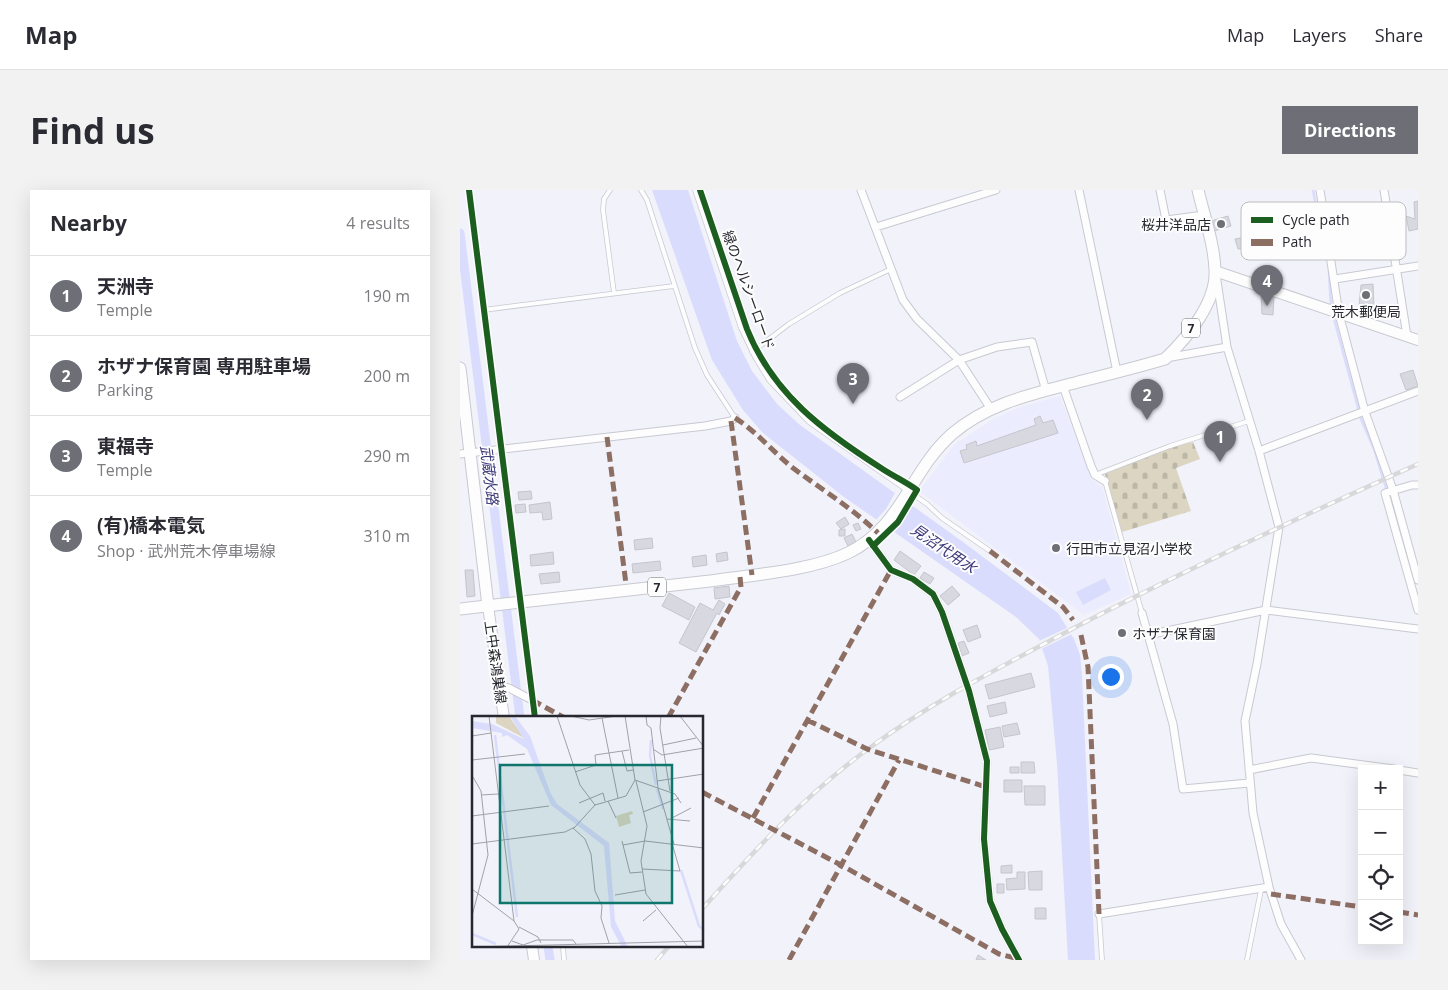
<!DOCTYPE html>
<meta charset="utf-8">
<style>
:root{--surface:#fff;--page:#f2f2f3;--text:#2b2b33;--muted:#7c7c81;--line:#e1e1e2;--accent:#6d6e76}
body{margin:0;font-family:"Open Sans","Noto Sans JP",sans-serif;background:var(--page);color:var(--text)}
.controls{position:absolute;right:15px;bottom:15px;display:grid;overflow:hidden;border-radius:0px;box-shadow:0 5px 20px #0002}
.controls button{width:45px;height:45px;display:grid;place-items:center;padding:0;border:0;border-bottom:1px solid var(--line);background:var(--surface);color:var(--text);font:25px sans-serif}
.you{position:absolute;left:650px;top:486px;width:18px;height:18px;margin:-12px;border:4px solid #fff;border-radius:50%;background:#1a73e8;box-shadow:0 0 0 8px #1a73e833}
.badge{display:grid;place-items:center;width:32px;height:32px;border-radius:50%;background:var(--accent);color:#fff;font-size:16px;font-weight:700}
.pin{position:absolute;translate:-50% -41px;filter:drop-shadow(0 1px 2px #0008)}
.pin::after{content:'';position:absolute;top:26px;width:18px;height:15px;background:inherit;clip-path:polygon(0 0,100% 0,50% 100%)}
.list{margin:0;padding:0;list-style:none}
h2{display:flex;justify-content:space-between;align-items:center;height:65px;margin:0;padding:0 20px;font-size:21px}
h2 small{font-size:16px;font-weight:400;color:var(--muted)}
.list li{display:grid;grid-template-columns:32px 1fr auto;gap:15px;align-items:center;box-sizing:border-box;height:80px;padding:0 20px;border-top:1px solid var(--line)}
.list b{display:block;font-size:19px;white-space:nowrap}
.list p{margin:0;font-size:16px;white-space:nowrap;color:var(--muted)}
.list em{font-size:16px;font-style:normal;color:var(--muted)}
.icon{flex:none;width:28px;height:28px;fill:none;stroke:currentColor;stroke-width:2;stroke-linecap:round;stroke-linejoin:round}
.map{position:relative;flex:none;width:958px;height:770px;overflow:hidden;border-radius:0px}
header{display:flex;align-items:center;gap:30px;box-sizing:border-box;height:70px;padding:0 25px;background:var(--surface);border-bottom:1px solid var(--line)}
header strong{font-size:24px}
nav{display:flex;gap:28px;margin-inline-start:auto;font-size:18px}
.intro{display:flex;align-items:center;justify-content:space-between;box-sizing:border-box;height:120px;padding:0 30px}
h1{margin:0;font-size:35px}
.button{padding:12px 22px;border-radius:0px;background:var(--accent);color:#fff;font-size:18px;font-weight:700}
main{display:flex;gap:30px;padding:0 30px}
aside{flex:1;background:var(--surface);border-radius:0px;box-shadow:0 5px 20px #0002}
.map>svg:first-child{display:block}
.built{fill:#ebecfd}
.cemetery{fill:url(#cemetery-stones)}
.water{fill:#dadcfd}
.pier{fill:#f2f2fa}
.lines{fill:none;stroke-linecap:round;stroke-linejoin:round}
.stream{stroke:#dadcfd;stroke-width:2.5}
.canal{stroke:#dadcfd;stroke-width:9}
.building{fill:#d8d9e0;stroke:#c4c5cd}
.lane-casing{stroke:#c8c9d1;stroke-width:5.5}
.street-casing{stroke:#c8c9d1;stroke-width:9}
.secondary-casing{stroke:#c8c9d1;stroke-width:12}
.primary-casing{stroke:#c8c9d1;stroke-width:13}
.lane{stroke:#fdfdfe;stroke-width:4}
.street{stroke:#fdfdfe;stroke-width:7}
.secondary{stroke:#fdfdfe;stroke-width:10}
.primary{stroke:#fdfdfe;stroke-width:11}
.rail-casing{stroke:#d8d8db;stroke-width:4.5}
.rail{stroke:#fdfdfd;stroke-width:2.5;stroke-dasharray:8;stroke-linecap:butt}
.quiet{stroke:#8d6e63;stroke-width:5;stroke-dasharray:10 5;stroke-linecap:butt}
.cycleway-casing{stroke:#fdfdfd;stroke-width:9}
.cycleway{stroke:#1b5e20;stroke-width:6}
.poi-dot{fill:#6d6e76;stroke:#fdfdfd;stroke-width:2}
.labels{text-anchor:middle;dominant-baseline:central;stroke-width:4;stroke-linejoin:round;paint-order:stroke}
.shield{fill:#fdfdfd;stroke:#66676d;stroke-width:1}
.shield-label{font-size:12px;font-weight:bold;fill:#26272f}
.poi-label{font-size:14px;fill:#26272f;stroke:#fdfdfd;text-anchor:start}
.street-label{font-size:14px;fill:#26272f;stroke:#fdfdfd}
.water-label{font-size:15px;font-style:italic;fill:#3c3a79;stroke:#fdfdfd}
.inset-river{fill:none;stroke:#dadcfd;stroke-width:2.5}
.inset-road{fill:none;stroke:#a0a1a9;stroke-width:1}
.view{fill:#0f766e;fill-opacity:0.15;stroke:#0f766e;stroke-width:2.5}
.inset-edge{fill:none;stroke:#26272f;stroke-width:2.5}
.key{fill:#fdfdfd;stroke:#bcbdbf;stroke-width:1}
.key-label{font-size:14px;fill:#26272f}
</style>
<header>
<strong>Map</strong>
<nav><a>Map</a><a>Layers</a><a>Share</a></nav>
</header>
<div class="intro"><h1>Find us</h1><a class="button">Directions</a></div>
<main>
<aside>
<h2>Nearby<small>4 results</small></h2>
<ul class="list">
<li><span class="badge">1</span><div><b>天洲寺</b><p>Temple</p></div><em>190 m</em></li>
<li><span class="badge">2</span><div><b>ホザナ保育園 専用駐車場</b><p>Parking</p></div><em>200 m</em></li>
<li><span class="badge">3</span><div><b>東福寺</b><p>Temple</p></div><em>290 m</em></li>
<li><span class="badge">4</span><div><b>(有)橋本電気</b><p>Shop · 武州荒木停車場線</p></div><em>310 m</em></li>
</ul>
</aside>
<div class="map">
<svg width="958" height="770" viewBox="0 0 958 770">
<defs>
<pattern id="cemetery-stones" width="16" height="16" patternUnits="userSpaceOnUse" patternTransform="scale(1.25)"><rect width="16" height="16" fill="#dbd5c1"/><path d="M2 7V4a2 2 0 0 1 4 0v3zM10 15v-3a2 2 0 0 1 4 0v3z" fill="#bcb7a6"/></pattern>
</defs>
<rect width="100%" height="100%" fill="#f2f2fa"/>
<path class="built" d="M600,206L632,290L642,296L671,404L624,425L459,301L495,254L535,228L563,216Z"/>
<path class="cemetery" d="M733,252L740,269L716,278L731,321L662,342L645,284L711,257Z"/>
<path class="water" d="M192,0H228L277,151L292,181L317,214L340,235L503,352L598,423L614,449L620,465L622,486L635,770H608L597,574L588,476L579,449L556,427L384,307L303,243L283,220L252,170Z
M645,388L651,400L623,415L616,402Z"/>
<path class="pier" d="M436,301L453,313L431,343L415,331L426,319Z
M611,436L614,443L581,459L577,452Z"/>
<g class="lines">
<path class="stream" d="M853,0L864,55
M869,82L871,117
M873,125L901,229L914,259L935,327"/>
<path class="canal" d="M0,43L60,528
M88,756L90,770"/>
</g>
<path class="building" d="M958,11V39L949,41L946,26L955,29L954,12Z
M768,26L771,36L754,41L751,31Z
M785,47L789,58L778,59L775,49Z
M913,94L914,118L899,116L901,95Z
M801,104L814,105L813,125L802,124Z
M953,180L958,196L946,200L940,184Z
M580,226L583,233L593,230L598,243L504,273L500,261L507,259L506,255L516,251L517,256L576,235L574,229Z
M71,301L72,309L59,310L58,302Z
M90,312L92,329L83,330L82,322L70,323L69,315Z
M65,314L66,322L56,323L55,315Z
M385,327L389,334L381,339L376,333Z
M398,333L401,339L396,341L393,335Z
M385,339V346H379V340Z
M392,344L396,352L388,356L384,348Z
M192,348L193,358L175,360L174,350Z
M440,361L461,376L454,385L434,370Z
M93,362L94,374L71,376L70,365Z
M267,362L268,370L257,372L256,364Z
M246,365L247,375L233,377L232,367Z
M200,371L201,380L173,383L172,374Z
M5,380H13L15,406L7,407Z
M99,382L100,392L81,394L79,384Z
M464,382L474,388L470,394L460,388Z
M269,396L270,407L255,409L254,398Z
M492,396L500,405L488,415L480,406Z
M209,403L235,417L229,430L202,416Z
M259,410L265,414L259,425L257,423L236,462L219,453L240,413L253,420Z
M517,435L521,447L508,452L503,440Z
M504,451L509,463L502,466L498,453Z
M571,483L575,497L529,509L525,495Z
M545,512L547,523L530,527L527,516Z
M557,533L560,544L544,547L542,536Z
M540,537L544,557L529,560L525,540Z
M561,572H574L575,583H561Z
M550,577H559V583H550Z
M544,590H562V602H544Z
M564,596H585V615H565Z
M552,675V683H541V676Z
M582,681V700H569L568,682Z
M557,682H565V699L547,700L546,689L557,688Z
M537,694H544V703H537Z
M575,718H586V729H575Z
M518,765L526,770H516Z"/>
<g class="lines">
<defs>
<path id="lane" d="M9,0L75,528
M150,0L144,9L143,20L154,103
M181,0L187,10L235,158L247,185L275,228
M235,0L281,138L295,167L309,190L349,232L467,314L482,328L530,361
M23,120L214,96
M292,162L329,134L380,103L431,79
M635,285L710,256L789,231
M645,291L682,423
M639,724L642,770
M103,756L104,770
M787,770L801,700"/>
<path id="street" d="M401,0L443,110L457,129L499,170L531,219
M619,0L657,182
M700,0L706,30L744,25
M860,0L879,124L905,222L933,300L958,390
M924,0L947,146
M416,37L536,0
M875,89L958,76
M757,91L767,157L799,261L819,337L797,474L785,531L793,623L809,697L821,734L841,770
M706,168L767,157
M603,196L631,276L635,285L645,291
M440,207L499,170L537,157L572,152L586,201
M799,261L958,201
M0,264L245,236L271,231L275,228
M958,295H952L925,303L958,420
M409,350L431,380L453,389L473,404L482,422L509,501L527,571L524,649L530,711L542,739L559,770
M682,423L713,534L723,599L789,593
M688,445L806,420L958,439
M40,496L49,498L72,510
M789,580L851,568L934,579
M939,580L958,583
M639,724L809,697"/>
<path id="secondary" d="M755,81L958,150
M28,416L44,528
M72,756L74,770"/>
<path id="primary" d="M0,178L28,416
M0,419C83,409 166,401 250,391C291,385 350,381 388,363C442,337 450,281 492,244C529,212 577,203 622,191C650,184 678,177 705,169C727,148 757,112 755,80C754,53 744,26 738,0"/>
</defs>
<use href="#lane" class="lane-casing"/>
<use href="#street" class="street-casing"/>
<use href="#secondary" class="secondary-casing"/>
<use href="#primary" class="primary-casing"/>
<use href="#lane" class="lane"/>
<use href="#street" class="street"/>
<use href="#secondary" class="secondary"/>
<use href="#primary" class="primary"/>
<defs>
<path id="rail" d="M242,719C294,661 345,605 408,559C476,509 541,477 614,438C727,379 842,326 958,274
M197,770L209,756"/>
</defs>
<use href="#rail" class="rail-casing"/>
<use href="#rail" class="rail"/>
<path class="quiet" d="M275,228C296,241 313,262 333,278C361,299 392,318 418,343
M271,231L292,385
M147,247L166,394
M530,361L603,417L613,430
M621,445L628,477L639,724
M72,510L105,528
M208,528L281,397L280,387
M347,530L407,559L526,597
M242,602L381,675L539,764L559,769
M293,628L431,380
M811,704L902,717
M939,722L958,725
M329,770L439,570"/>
<defs>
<path id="cycleway" d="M9,0L75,528
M240,0L287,139C313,204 363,241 421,278C433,286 446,292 457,300L438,332L413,356
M409,350L431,380L453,389L473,404L482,422L509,501L527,571L524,649L530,711L542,739L559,770"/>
</defs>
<use href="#cycleway" class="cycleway-casing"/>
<use href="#cycleway" class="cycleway"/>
</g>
<g class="poi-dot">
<circle cx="761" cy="34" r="5"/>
<circle cx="906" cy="105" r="5"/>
<circle cx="596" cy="358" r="5"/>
<circle cx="662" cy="443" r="5"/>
</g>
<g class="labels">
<g class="shield">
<rect x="722" y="128.5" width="18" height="19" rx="4"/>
<rect x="188" y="387.5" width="18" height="19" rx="4"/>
</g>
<g class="shield-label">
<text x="731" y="138">7</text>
<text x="197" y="397">7</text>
</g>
<g class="poi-label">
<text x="751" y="34" text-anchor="end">桜井洋品店</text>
<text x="906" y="121" text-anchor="middle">荒木郵便局</text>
<text x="606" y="358">行田市立見沼小学校</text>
<text x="672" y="443">ホザナ保育園</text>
</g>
<g class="street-label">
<text transform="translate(289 100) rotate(70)">緑のヘルシーロード</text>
<text transform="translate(36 472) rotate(82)">上中森鴻巣線</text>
</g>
<g class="water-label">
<text transform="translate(30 285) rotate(83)">武蔵水路</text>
<text transform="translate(484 358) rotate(34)">見沼代用水</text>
</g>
</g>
<g transform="translate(12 526)">
<rect width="231" height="231" fill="#f2f2fa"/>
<path d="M160,95L161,98L157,99L159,107L147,111L144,100Z" fill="#dbd5c1"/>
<path d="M24,0H37L52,22L24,7Z" fill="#dbd5c1"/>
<path d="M38,0H43L58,20L78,76L85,88L137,127L143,205L156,231H150L139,211L132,130L79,89L55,33L35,19L30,21V17L0,12V5L20,8L52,23Z" fill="#dadcfd"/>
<path class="inset-river" d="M23,19L45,201M179,24L178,40L184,69M185,73L191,93M209,154L227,210L232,214M0,218L24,228"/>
<path class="inset-road" d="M17,0L42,205L47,213L35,231M85,0L108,69L123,89M99,0L117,4L145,0M174,0L175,9L179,12L186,72L202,128M189,0L188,12L198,75M208,0L232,31M130,2L146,82M0,20L19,17M191,29L224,22M181,33L190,39L232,32M150,35L155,55L161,54M0,44L53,38M103,56L124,49L123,39L157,34M163,64L203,78L209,87M164,65L175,110L169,145L174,178L216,231M185,65L232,58M9,79L26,78M136,85L144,102M107,87L131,77L133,85M171,96L207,82M0,100L77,90M200,102L219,92M195,103L218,105M101,112L113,123L119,138L123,175L130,190L129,202L137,227M150,125L158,157L170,156M0,128L93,116L103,111L123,89L154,80L163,64L153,0M151,129L173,125L232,132M170,153L208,155L200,127M0,173L42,205M143,179L173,174M0,200L16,139L9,75L1,61M171,205L184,194M47,211L66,221L69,227M40,225L51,229L65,224H101L104,228M0,231L232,225"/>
<path class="view" d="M28,49H200V187H28Z"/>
<rect width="231" height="231" class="inset-edge"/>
</g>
<rect x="781" y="12" width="165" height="58" rx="8" class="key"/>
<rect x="791" y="27" width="22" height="6" fill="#1b5e20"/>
<rect x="791" y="49" width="22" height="7" fill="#8d6e63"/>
<g class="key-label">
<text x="822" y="35">Cycle path</text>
<text x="822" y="57">Path</text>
</g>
</svg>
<div class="controls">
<button>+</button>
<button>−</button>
<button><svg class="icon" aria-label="locate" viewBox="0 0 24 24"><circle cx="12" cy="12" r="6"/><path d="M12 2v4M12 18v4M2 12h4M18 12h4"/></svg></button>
<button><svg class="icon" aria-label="layers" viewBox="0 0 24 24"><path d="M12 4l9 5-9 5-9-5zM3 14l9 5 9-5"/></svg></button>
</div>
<div class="you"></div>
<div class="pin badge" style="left:760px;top:272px">1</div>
<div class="pin badge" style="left:687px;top:230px">2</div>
<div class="pin badge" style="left:393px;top:214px">3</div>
<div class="pin badge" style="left:807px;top:116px">4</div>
</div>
</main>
